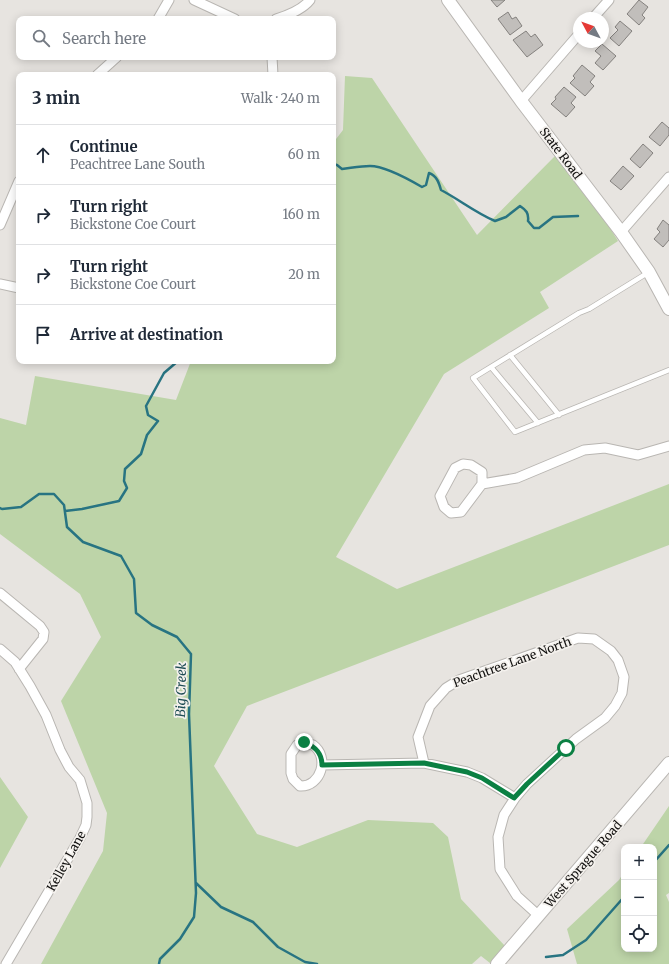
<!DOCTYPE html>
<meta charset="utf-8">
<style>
:root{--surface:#fff;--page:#f2f2f3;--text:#1f2937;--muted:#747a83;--line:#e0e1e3}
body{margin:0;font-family:Merriweather,serif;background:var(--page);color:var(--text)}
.controls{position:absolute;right:12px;bottom:12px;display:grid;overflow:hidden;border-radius:8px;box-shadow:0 2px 10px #0003}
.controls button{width:36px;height:36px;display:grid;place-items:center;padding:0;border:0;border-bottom:1px solid var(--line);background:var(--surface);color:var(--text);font:20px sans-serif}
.compass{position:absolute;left:573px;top:12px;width:36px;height:36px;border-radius:50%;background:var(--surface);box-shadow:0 2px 10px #0003;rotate:311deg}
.stop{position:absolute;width:12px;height:12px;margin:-9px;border:3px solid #0b8043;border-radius:50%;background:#fff}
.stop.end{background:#0b8043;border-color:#fff;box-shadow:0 1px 4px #0008}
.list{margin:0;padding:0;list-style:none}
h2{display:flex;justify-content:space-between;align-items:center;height:52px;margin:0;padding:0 16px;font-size:17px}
h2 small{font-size:13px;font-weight:400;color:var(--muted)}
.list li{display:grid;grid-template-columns:26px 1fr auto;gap:12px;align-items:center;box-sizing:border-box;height:60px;padding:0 16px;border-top:1px solid var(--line)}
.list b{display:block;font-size:15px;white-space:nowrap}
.list p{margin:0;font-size:13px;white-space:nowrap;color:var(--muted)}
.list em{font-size:13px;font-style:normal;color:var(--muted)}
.icon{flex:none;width:22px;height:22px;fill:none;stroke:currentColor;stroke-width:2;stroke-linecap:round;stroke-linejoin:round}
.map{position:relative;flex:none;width:669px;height:964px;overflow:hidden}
.search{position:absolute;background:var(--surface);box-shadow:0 2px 10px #0003;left:16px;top:16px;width:320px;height:44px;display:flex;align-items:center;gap:10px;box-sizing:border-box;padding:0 14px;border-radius:8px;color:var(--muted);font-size:15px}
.panel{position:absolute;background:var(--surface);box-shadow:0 2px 10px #0003;left:16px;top:72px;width:320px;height:292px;border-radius:8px}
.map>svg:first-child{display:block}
.green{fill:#bdd4a8}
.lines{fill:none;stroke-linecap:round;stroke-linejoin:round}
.stream{stroke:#287482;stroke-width:2.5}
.building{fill:#c1bebb;stroke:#84817e}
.lane-casing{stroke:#b9b6b2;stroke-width:6}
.street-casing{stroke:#b9b6b2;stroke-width:11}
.secondary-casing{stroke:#b9b6b2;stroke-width:14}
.lane{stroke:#fff;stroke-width:4.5}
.street{stroke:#fff;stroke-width:9}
.secondary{stroke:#fff;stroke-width:12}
.route{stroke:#0b8043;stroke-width:5}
.labels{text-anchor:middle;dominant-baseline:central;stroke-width:3.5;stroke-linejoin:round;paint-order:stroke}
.street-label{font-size:12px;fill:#100f0e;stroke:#f4f1ed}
.water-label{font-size:13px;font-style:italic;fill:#1e4c54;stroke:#f4f1ed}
</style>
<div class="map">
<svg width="669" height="964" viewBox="0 0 669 964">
<rect width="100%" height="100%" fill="#e7e4e0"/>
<path class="green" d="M345,76L372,78L477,235L555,156L590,196L618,241L540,292L549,308L444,374L336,557L397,589L669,484V545L247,706L214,766L257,834L297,847L368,820L433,823L448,837L461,899L505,946L490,963L481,956L472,964H41L103,851L107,813L61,701L101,637L80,594L0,534V418L26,425L35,376L176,400L191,361H333V143L343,130Z
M0,777L28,817L0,868Z
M669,806V893L666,895L669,902V964H577L567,929L619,880L624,872V949H654V847H641Z"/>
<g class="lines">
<path class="stream" d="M333,164L337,165L342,169C351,168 361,166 370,166C384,166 410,180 422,187L426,185L429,173C437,176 439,183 441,190C460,200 476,213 495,221L506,217L520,206C526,210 529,213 528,221L534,228H539L553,217L578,216
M0,508L2,509L21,507L39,494H54L64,505L67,527L83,542L121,556L134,579L136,613L152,625L177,637L191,654L189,714L196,893L194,917L180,939L160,959L159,964
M65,511L82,509L119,501L127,488L124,481L125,469L141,454L147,435L158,421L148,415L146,406L164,373L178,361
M654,862L669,845
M196,883L221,907L253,922L278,947L305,962L317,964
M546,957L563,955L586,940L624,897"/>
</g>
<path class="building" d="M491,0H505L497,7Z
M639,0L648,7L642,15L645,18L639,25L627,14Z
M508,12L512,19L516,17L522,26L510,35L498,19Z
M620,21L632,31L619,46L610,38L618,30L615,27Z
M526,31L531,37L535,34L543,45L527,57L513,40Z
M602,44L616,56L603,70L595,63L601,56L595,51Z
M582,65L595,76L590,82L594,86L585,96L570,83L575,78L573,76Z
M564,87L576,97L571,103L575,107L566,117L551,104L556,99L555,97Z
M662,122L669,128V135L660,146L649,137Z
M643,144L653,153L640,168L630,159Z
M623,166L634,176L621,190L610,181Z
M663,220L669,225V240L663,247L654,239L660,232L657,229Z"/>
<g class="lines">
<defs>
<path id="lane" d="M649,272L589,309L579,313L473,378L515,432L669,370
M510,355L559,415
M491,367L538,423"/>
<path id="street" d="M194,0L235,19
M593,18L609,0
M158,19L169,0
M276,19C289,15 302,10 310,0
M272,57L273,75
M97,75L117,57
M521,101L579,34
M0,225L19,181
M621,232L669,177
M0,284L19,288
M463,464L471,465L482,472V484L461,512L451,513L444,507L440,496L455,468Z
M482,484L517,478L584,450L605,448L638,455L669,446
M0,593L40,626L44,632L43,639L19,669
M0,649L15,662L30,686L46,715L60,750L69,767L80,780L87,803V817L86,825L80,838L6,964
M304,742C306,743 310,744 313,745C330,757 321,787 300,786L293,779L291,773V754L297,745Z
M424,763L418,737L430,706L446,688L459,680L578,638L594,639L611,651L618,660L624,677L622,693L615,706L605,718L576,739L527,784L515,798L504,815L498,837L500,869L517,896L538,915
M322,765L424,763L467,772L482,778L515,798"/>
<path id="secondary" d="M448,0L521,101L621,232L649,272L669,309
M497,964L669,763"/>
</defs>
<use href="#lane" class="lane-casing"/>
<use href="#street" class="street-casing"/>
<use href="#secondary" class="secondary-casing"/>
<use href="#lane" class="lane"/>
<use href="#street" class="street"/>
<use href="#secondary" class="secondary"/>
</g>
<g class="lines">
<path class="route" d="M304,742C314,746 322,752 322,765L424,763L467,772L482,778L514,798L527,784L566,748"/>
</g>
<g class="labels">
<g class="street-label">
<text transform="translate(561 153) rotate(53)">State Road</text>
<text transform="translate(512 662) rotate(-20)">Peachtree Lane North</text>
<text transform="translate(66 861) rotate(-61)">Kelley Lane</text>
<text transform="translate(583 864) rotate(-49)">West Sprague Road</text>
</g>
<g class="water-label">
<text transform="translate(181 690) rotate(-89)">Big Creek</text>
</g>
</g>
</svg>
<div class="controls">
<button>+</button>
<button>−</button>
<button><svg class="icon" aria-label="locate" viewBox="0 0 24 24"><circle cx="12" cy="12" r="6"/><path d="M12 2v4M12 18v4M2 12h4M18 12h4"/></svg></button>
</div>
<svg class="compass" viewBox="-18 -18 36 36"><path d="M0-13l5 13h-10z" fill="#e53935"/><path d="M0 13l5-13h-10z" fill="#747a83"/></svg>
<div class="stop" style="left:566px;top:748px"></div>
<div class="stop end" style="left:304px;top:742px"></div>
<div class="search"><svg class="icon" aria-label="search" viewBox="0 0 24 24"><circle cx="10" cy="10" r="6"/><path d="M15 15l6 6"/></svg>Search here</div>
<section class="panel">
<h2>3 min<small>Walk · 240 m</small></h2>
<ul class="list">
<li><svg class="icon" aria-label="ahead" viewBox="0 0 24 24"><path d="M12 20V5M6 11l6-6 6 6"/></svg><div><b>Continue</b><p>Peachtree Lane South</p></div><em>60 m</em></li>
<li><svg class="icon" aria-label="right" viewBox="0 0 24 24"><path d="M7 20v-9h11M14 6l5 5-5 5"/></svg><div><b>Turn right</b><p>Bickstone Coe Court</p></div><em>160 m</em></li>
<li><svg class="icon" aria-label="right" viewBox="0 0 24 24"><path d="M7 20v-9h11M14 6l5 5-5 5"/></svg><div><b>Turn right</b><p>Bickstone Coe Court</p></div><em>20 m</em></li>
<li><svg class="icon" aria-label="arrive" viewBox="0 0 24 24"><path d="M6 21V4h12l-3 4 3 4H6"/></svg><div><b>Arrive at destination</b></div></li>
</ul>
</section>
</div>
